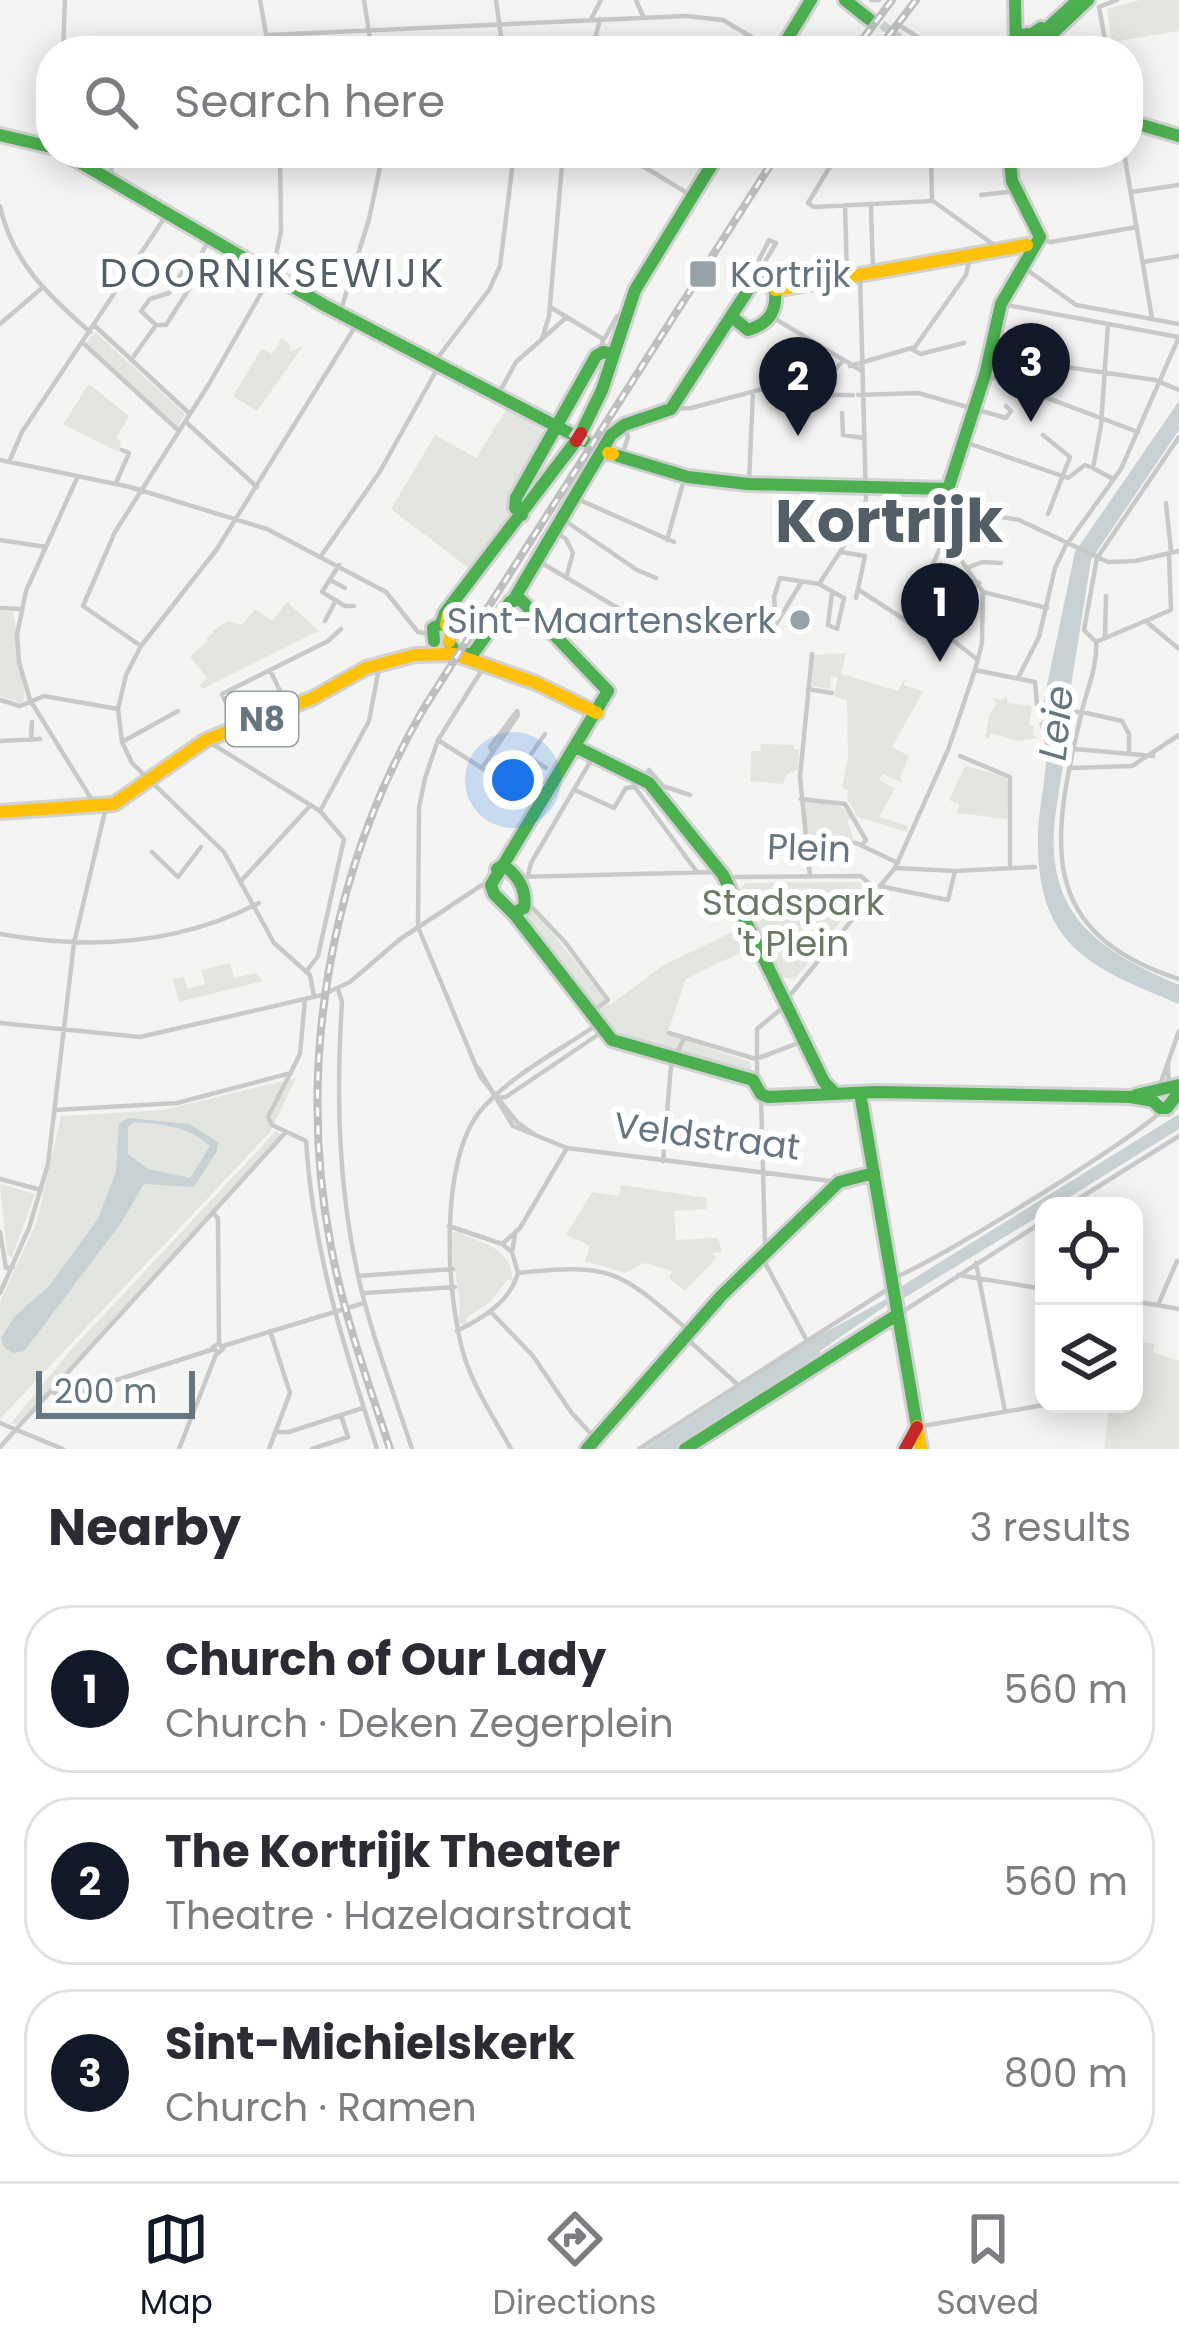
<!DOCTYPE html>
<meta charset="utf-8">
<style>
:root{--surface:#fff;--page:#f7f7f7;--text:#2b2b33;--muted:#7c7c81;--line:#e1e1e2;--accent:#111827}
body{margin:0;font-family:Poppins,sans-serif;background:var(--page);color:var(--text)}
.controls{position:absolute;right:36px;bottom:36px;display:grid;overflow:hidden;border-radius:24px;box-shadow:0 6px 30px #0003}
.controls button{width:108px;height:108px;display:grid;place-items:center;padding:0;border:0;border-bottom:3px solid var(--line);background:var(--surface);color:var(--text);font:60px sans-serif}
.scale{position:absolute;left:36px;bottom:30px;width:159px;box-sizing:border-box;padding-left:12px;border:6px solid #667681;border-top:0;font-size:33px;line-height:42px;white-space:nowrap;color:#667681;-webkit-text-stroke:9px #fff;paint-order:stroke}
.you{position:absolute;left:513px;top:780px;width:42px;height:42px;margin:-30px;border:9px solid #fff;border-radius:50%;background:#1a73e8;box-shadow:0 0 0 18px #1a73e833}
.badge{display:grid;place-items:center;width:78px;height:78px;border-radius:50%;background:var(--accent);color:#fff;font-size:39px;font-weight:700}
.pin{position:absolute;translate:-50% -99px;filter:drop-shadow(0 3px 6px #0008)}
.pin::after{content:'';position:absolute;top:63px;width:42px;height:36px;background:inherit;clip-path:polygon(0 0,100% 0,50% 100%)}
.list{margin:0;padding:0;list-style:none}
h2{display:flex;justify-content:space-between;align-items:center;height:156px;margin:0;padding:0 48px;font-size:51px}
h2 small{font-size:39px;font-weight:400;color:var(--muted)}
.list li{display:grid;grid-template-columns:78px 1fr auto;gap:36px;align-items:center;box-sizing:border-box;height:168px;margin:0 24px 24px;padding:0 24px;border:3px solid var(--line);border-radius:48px}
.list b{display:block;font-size:45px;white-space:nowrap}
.list p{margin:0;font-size:39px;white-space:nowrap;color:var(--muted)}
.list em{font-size:39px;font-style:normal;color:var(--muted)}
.icon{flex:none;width:66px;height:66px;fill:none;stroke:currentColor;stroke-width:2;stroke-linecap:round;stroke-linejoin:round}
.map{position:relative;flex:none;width:1179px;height:1449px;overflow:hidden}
.search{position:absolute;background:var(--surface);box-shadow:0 6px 30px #0003;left:36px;right:36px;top:36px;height:132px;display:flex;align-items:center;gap:30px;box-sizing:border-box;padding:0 42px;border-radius:48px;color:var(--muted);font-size:45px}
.sheet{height:732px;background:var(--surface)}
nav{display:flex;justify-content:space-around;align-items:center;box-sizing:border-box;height:168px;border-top:3px solid var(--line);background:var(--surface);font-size:33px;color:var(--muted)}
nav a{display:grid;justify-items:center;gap:6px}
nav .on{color:var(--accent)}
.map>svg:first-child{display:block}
.green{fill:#e3e6e0}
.water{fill:#c8d1d3;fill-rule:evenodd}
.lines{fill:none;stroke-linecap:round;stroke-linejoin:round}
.primary-tunnel{stroke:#d0d4d6;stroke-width:9;stroke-dasharray:9 4.5;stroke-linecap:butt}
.fast-casing{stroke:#d1d2d2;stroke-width:18}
.slow-casing{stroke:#d1d2d2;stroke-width:18}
.jam-casing{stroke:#d1d2d2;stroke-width:18}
.street{stroke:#c8caca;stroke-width:4.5}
.fast{stroke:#4caf50;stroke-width:12}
.slow{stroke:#ffc107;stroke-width:12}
.jam{stroke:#c62828;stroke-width:12}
.rail-casing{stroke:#bebfc0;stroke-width:8}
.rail{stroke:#fff;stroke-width:3;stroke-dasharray:9;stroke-linecap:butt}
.jam-bridge-casing{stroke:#d1d2d2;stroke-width:18;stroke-linecap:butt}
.jam-bridge{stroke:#c62828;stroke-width:12}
.poi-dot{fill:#98a2a9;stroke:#fff;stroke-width:4.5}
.labels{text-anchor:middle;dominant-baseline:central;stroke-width:12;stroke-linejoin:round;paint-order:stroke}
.shield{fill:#fff;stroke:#949fa7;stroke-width:3}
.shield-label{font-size:33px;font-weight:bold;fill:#667681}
.poi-label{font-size:36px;fill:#667681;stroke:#fff;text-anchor:start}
.street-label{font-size:36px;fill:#667681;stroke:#fff}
.park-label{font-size:36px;fill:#6a7864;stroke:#fff}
.neighbourhood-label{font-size:39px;letter-spacing:3px;fill:#535f66;stroke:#fff}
.water-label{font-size:39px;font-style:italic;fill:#62777e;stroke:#fff}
.town-label{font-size:60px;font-weight:bold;fill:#535f66;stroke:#fff}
</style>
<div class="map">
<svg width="1179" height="1449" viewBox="0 0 1179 1449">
<rect width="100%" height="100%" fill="#f4f4f3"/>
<path class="green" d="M1140,0H1179V31L1112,42L1107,9Z
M95,332L185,414L176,429L85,344Z
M282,338L289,344L290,352L303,346L257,411L233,396L262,348L272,354Z
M89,384L129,416L116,438L121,441L119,452L63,424Z
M507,408L545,432L510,500L512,520L508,518L470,569L391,509L435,435L476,458Z
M287,602L319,631L202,689L200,685L207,678L190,657L208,640L206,638L213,633V630L228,621L242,625L255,609L272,621Z
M0,611L12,612C18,625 20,674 25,696L22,703L0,696Z
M846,653L841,674L898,691L905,678L904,685L923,692L892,747L909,756L900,777L903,783L882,774L879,780L895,788L879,817L909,826L907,832L858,817L847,799L848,790L842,788L848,757L847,700L834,697L838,678L831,676L830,689L812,686L814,655Z
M1006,695L1008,703L1032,706L1029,724L1034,726L1033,734L1038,738L1017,741L991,733L989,739L985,738L989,716L996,704L992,698L1004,700Z
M760,744L794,745V749L799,750L798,769L786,775L783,784L750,781L751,751H761Z
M965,766L1006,777L1009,787L1007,819L957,813L959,804L949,800Z
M802,801C822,802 840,800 852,818L847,821L855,841L809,844Z
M860,882L864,892L795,979L780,977L738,893L745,883Z
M534,910L610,1005L662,966L740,928L750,948L686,979L667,1034L750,1062L753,1075L612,1038L520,921Z
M230,963L234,978L256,973L263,981L179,1002L173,979L184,977L187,989L205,984L201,970Z
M296,1078L270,1132L0,1419V1302L37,1221L61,1116L163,1110Z
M276,1131L281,1135L272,1146L18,1425L11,1423L70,1351Z
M0,1184L35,1194L12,1257L7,1255Z
M621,1185L707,1198L706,1209L674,1211L676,1240L718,1238L722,1252L712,1253L716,1258L685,1291L669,1278L672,1271L644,1263L625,1273L585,1261L590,1246L566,1235L592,1192L619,1196Z
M457,1231C484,1246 510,1245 513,1282L508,1279L489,1303L466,1318L468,1323L463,1325L458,1322L460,1304L451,1242V1234Z
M1134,1341L1155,1344L1153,1352L1179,1361V1449H1104L1109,1404H1134Z"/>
<path class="water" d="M1179,401V430L1091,560L1069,699L1062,708V719L1067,724C1066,756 1059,786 1055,818C1044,916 1100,951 1179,985V1004C1096,969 1038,950 1038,843C1037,812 1047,780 1046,750C1045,741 1041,732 1039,723L1045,719L1043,704L1075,552Z
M1179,1114V1129L1055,1206H1044V1213L899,1301L897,1298L820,1351L819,1357L678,1449H644L813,1339L890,1297L897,1289Z
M128,1118L189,1124L218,1142L217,1151L194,1187L144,1184L121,1223L35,1337L24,1351L12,1353L4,1347L1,1338L14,1317L49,1286L98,1219L116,1171L119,1124ZM134,1122C162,1124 189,1126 210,1146L190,1178L148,1169L128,1154V1127Z"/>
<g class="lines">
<path class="primary-tunnel" d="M871,16L916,51"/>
<defs>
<path id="fast" d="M845,0L869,19
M1015,0L1016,51
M1016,35L1032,34L1041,28
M1027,47L1078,0
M780,51L811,0
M1034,51L1088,0
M1128,121L1179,136
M0,135L51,147
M64,153L324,305L554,425
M732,317L748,330C769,324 777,311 775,290
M556,426L585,441
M581,433L602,390L635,290L719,153
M618,456L688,477L748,484L948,489L985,375L1001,304L1040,237L1012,181L1009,153
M522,515L515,508L516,498L596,356L603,352L613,354
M514,599L611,435L624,425L671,409L752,284L763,280L775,290
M434,641L433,628L441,624L445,613L576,441
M449,642L455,651L472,655L510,602L520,599L608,691L491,885L494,894L515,915L612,1040L753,1080L761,1094L768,1097L876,1092L1131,1097L1153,1101
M576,747L649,783L723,875L824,1082L836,1094
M497,869L503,865C518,875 527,890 524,908L513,913
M860,1093L917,1427
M1136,1095L1179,1085
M1153,1101L1160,1108H1167L1179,1092
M587,1449L721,1296L839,1182L874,1173
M685,1449L895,1316"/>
<path id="slow" d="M775,290L1027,245
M608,453L613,454
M448,614L446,625L452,633L449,642
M0,812L114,804L206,740L313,698L366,668L415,655L454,654L536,683L597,713
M917,1426L921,1449"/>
<path id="jam" d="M905,1449L917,1427"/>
</defs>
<use href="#fast" class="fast-casing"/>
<use href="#slow" class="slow-casing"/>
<use href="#jam" class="jam-casing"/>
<path class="street" d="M260,0L269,51
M364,0L372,51
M496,0L503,51
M636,0L643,16
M871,0H879
M591,19L601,0
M902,27L939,51
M269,35L686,16L723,20L775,51
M63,51L65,0
M592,51L600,19
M1107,51L1099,7L1117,0
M608,153L646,168L692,196
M931,153L932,201
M1124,153L1152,318
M280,154L387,153
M834,160L808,203L814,207L932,201
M111,178L112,153
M1131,192L1179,185
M981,195L1016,191
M933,201L1001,250
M845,205L847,277
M0,206C12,262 49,296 90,332
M871,206L873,273
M1040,239L1051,242L1137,227
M769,240L776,243L759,272L757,264Z
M1143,262L1179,256
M1023,267L1076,305L1179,324
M205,268L221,277
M1001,304L1178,337
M550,307L603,339
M340,313L369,219L383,153
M772,317L862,371
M0,324L42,288
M156,325H166L203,267
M95,326L190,414
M542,339L549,316L563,153
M83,343L179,431
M911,349L921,354L964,343
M600,352L602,343L617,316
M991,356L1155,380L1179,390
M131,360L156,325L141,311L150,299L169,293L186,266L193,269L210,238
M436,360L489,290L500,266L514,153
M850,366L915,347L966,275L970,256
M986,375L1138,432
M793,381L796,395H853
M498,395L516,362L567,317
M858,395L918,393L1006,418L1011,411L1006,406
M671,409L691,408L834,370L842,362
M842,413L843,435L864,438
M186,422L257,487
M1043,435L1070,457L1048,514
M962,441L1068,478L1085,465L1093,468
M618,451L677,468L685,476
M604,452L607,458L678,480L685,476
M623,452L628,437L624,425
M0,460L130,487L267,529L386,592L418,632L431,634
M9,462L22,432L167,214
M1093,468L1101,425L1108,324
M1093,468L1113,479
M590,475L607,458
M77,478L26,591L17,635L19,662L30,700L95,805
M749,482L753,392
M116,483L129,453L122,450
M573,497L674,542
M1166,503L1171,551
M942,507L1019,520L1108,562L1135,561L1179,551
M561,518L637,570L656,578
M553,530L566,539L573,553L566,578
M0,540L46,547
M667,540L685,476
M841,552L865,556L856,598
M321,556L379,473L440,364
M535,559L643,623
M339,565L322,592L345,606H354
M967,568L982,562L1001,563
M330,580L345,588
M819,584L853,532L866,500L860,275
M859,590L928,635H946L978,660
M983,592L1047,608
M0,608L21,609
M325,621L336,600
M909,621L944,538
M1148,623L1179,649
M776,624L774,597L780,578L819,584L844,598L837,629L828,625L832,593
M776,624L801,583
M937,633L949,611L979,583
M1105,637L1106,596
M1096,642C1098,666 1086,692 1081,715C1052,839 1034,932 1179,979
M1096,642L1084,630L1097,558L1179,437
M1096,642L1171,610L1169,555
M141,646L83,606L115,532L209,384L272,274L281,231L280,153
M485,665L438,740L425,778L419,808L418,927L480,1076L517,1122L534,1134
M270,670L288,708
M975,670L1035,682L1037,705L1043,711L1082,712L1122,721L1129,734V752
M1018,678L1039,637L1055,568L1065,547L1121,469L1179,337
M808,689L832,693
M0,700L20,706L44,696L118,709
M237,727L222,694L328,641L341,629
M545,734L529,757L546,768
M31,740L32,722
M206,740L320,811L344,839L318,956L306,972
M438,740L538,804
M0,741L40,739
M122,742L178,711
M1075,749L1153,756
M960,756L1010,777V867
M482,768L518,715L517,711L490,747L492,751
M1071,768L1132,766L1179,735
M577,791L614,808L626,788L634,787
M690,795L663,786L649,770L634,786L697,872
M801,799L845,804L866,840L862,845
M320,811L369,721L379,668
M808,848L856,843L898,863
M152,852L178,877L201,847
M895,868L955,871L1035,867
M528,875L531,863L593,757
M810,876L800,777L812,654
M517,877L717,872L729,877L861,876L875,889
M241,881L310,806
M879,886L948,900L955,871
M528,903L565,942L608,1000L594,1010
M0,934C89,950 178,945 259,903
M338,989L342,1002C336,1096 338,1188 359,1280C372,1337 394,1393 412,1449
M314,996L310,975L274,943L224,852L132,763L122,742L118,709L126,675L141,646L217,549L358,322
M305,999L300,1054L268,1117L272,1125L306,1141C313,1251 343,1344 377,1449
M786,1000L895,868L948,750L975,670L982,643L983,592L940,529L939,517L948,489
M0,1023L140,1037L322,995L350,982L399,940L482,885H491
M669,1033L756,1059
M756,1059L801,1042
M1168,1064L1169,1088
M478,1068L513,1126L567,1148L839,1182
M757,1081V1029L786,1005
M1159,1088L1179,1031
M761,1097L765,1243L769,1252
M496,1098L506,1097L602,1032
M55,1110L177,1103L291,1073
M663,1161L671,1066L683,1040
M0,1179L41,1190
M1067,1206L1179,1136
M214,1214L218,1218L219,1343
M449,1226L502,1244L512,1252
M0,1232L6,1268L13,1267
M515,1235L512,1252L518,1273
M502,1244L520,1228L567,1148
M763,1259L806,1339
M976,1263L1005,1411
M518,1273C612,1263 619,1270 689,1331
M958,1275L1044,1289
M358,1276L453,1269
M892,1278C920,1272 1144,1133 1161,1111
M0,1293L29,1228L48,1164L74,943L106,807
M365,1293L455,1287
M1134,1301L1179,1309
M1158,1305L1177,1261
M491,1312L533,1356L571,1412L594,1437
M899,1314L1044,1221
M457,1331C483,1318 510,1302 518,1273
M685,1337L737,1384
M219,1343L223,1349L218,1353L213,1347Z
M223,1346L364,1303
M51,1391L63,1397L214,1349
M0,1423L63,1449
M917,1427L1050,1404
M277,1432H289L363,1408
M0,1447L285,1133
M179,1449L217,1352
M269,1449L290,1393L270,1331
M312,1449L348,1437L341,1415
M511,1449C495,1420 476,1391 465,1359C446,1299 438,1161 481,1110C511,1075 559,1051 598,1024
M639,1449L888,1289"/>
<use href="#fast" class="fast"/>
<use href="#slow" class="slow"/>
<use href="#jam" class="jam"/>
<defs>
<path id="rail" d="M854,51L892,0
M877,51L916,0
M390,1449C368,1382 344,1316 331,1247C296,1064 330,869 424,708L778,153"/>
</defs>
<use href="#rail" class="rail-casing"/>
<use href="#rail" class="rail"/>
<defs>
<path id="jam-bridge" d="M576,441L581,433"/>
</defs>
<use href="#jam-bridge" class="jam-bridge-casing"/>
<use href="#jam-bridge" class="jam-bridge"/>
</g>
<g class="poi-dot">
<rect x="688" y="259" width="30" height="30" rx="6"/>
<circle cx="800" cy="620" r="12"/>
</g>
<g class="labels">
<rect class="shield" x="226" y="692" width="72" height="54" rx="9"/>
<g class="shield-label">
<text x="262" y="719">N8</text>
</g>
<g class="poi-label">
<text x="730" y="274">Kortrijk</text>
<text x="776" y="620" text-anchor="end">Sint-Maartenskerk</text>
</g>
<g class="street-label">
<text transform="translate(809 848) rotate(2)">Plein</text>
<text transform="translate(707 1136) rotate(7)">Veldstraat</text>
</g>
<g class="park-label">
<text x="793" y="902">Stadspark<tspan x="793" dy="41">'t Plein</tspan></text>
</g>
<g class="neighbourhood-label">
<text x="273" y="273">DOORNIKSEWIJK</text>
</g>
<g class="water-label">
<text transform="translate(1056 723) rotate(-84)">Leie</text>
</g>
<g class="town-label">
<text x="889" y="521">Kortrijk</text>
</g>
</g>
</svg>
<div class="controls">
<button><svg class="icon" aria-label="locate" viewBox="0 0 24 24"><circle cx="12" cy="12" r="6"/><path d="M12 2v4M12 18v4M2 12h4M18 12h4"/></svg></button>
<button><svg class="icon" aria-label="layers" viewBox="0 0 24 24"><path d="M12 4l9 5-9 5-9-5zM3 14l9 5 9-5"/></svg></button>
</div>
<div class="scale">200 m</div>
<div class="you"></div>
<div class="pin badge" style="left:940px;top:662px">1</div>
<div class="pin badge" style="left:798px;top:436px">2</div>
<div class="pin badge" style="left:1031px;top:422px">3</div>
<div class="search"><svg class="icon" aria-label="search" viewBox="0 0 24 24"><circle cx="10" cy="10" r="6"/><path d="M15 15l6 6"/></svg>Search here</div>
</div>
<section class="sheet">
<h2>Nearby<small>3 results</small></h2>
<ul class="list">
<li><span class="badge">1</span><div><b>Church of Our Lady</b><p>Church · Deken Zegerplein</p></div><em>560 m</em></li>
<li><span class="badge">2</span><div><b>The Kortrijk Theater</b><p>Theatre · Hazelaarstraat</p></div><em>560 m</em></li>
<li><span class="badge">3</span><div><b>Sint-Michielskerk</b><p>Church · Ramen</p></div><em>800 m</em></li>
</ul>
</section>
<nav>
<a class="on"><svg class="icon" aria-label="map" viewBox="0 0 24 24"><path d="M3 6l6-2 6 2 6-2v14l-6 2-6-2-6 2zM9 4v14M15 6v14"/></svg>Map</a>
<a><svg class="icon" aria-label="directions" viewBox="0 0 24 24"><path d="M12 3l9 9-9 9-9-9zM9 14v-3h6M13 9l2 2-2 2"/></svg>Directions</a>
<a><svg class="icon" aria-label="saved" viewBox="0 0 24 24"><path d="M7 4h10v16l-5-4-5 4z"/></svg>Saved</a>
</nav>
